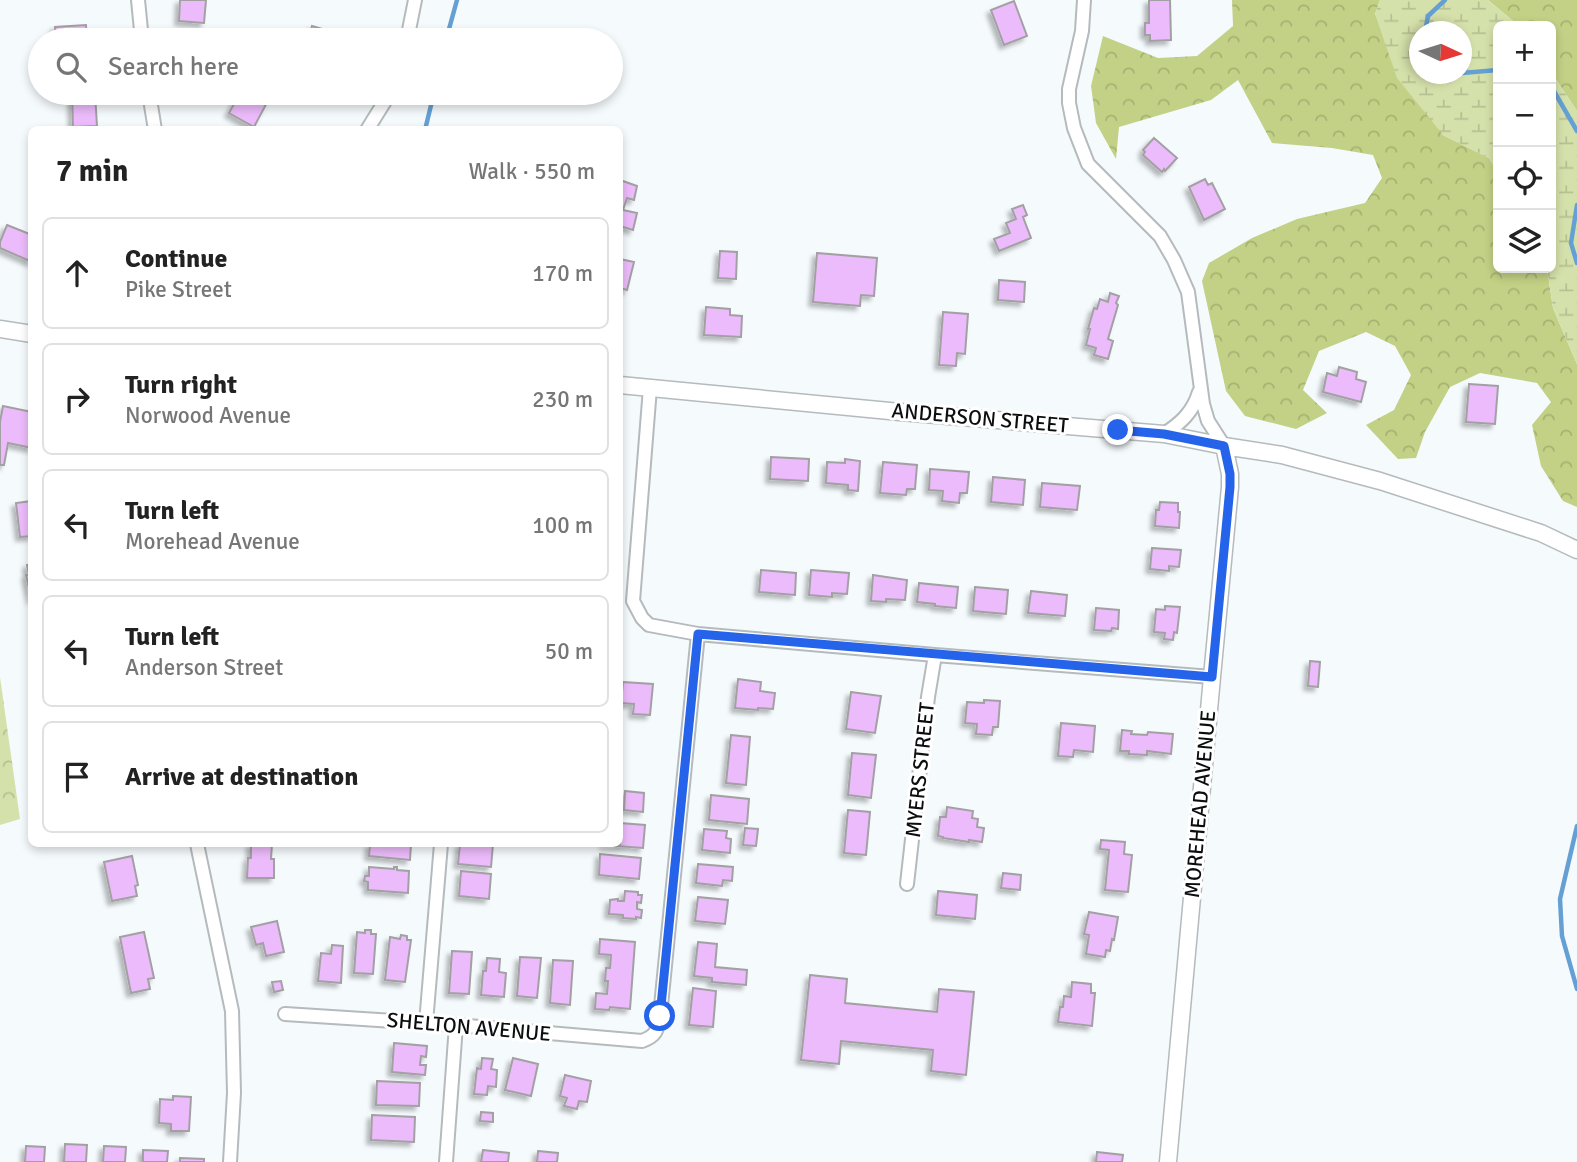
<!DOCTYPE html>
<meta charset="utf-8">
<style>
:root{--surface:#fff;--page:#f6f6f6;--text:#222;--muted:#767676;--line:#e0e0e0}
body{margin:0;font-family:Signika,sans-serif;background:var(--page);color:var(--text)}
.controls{position:absolute;right:21px;top:21px;display:grid;overflow:hidden;border-radius:10px;box-shadow:0 4px 10px #0003}
.controls button{width:63px;height:63px;display:grid;place-items:center;padding:0;border:0;border-bottom:2px solid var(--line);background:var(--surface);color:var(--text);font:35px sans-serif}
.compass{position:absolute;left:1409px;top:21px;width:63px;height:63px;border-radius:50%;background:var(--surface);box-shadow:0 4px 10px #0003;rotate:94deg}
.stop{position:absolute;width:21px;height:21px;margin:-16px;border:5px solid #2563eb;border-radius:50%;background:#fff}
.stop.end{background:#2563eb;border-color:#fff;box-shadow:0 2px 7px #0008}
.list{margin:0;padding:0;list-style:none}
h2{display:flex;justify-content:space-between;align-items:center;height:91px;margin:0;padding:0 28px;font-size:30px}
h2 small{font-size:23px;font-weight:400;color:var(--muted)}
.list li{display:grid;grid-template-columns:46px 1fr auto;gap:21px;align-items:center;box-sizing:border-box;height:112px;margin:0 14px 14px;padding:0 14px;border:2px solid var(--line);border-radius:10px}
.list b{display:block;font-size:26px;white-space:nowrap}
.list p{margin:0;font-size:23px;white-space:nowrap;color:var(--muted)}
.list em{font-size:23px;font-style:normal;color:var(--muted)}
.icon{flex:none;width:38px;height:38px;fill:none;stroke:currentColor;stroke-width:2;stroke-linecap:round;stroke-linejoin:round}
.map{position:relative;flex:none;width:1577px;height:1162px;overflow:hidden}
.search{position:absolute;background:var(--surface);box-shadow:0 4px 10px #0003;left:28px;top:28px;width:595px;height:77px;display:flex;align-items:center;gap:18px;box-sizing:border-box;padding:0 24px;border-radius:38px;color:var(--muted);font-size:26px}
.panel{position:absolute;background:var(--surface);box-shadow:0 4px 10px #0003;left:28px;top:126px;width:595px;height:721px;border-radius:10px}
.map>svg:first-child{display:block}
.forest{fill:url(#forest-crowns)}
.wetland{fill:url(#wetland-marsh);fill-rule:evenodd}
.park{fill:url(#park-crowns)}
.lines{fill:none;stroke-linecap:round;stroke-linejoin:round}
.stream{stroke:#65a0d5;stroke-width:4.5}
.building{fill:#ecbbfb;stroke:#a3a0a4;stroke-width:2;filter:url(#shadow)}
.minor-casing{stroke:#b5babd;stroke-width:16}
.tertiary-casing{stroke:#b5babd;stroke-width:19}
.minor{stroke:#fff;stroke-width:12}
.tertiary{stroke:#fff;stroke-width:16}
.route{stroke:#2563eb;stroke-width:9}
.labels{text-anchor:middle;dominant-baseline:central;stroke-width:6;stroke-linejoin:round;paint-order:stroke}
.street-label{font-size:21px;fill:#0c0d0e;stroke:#fff}
</style>
<div class="map">
<svg width="1577" height="1162" viewBox="0 0 1577 1162">
<defs>
<pattern id="forest-crowns" width="20" height="18" patternUnits="userSpaceOnUse" patternTransform="scale(1.75)"><rect width="20" height="18" fill="#c2d185"/><path d="M2 6a3 3 0 1 1 6 0M12 15a3 3 0 1 1 6 0" fill="none" stroke="#a6b272"/></pattern>
<pattern id="wetland-marsh" width="20" height="14" patternUnits="userSpaceOnUse" patternTransform="scale(1.75)"><rect width="20" height="14" fill="#d5e1ab"/><path d="M1 5h8M5 5V1M11 12h8M15 12V8" fill="none" stroke="#b6c092"/></pattern>
<pattern id="park-crowns" width="20" height="18" patternUnits="userSpaceOnUse" patternTransform="scale(1.75)"><rect width="20" height="18" fill="#d5e1ab"/><path d="M2 6a3 3 0 1 1 6 0M12 15a3 3 0 1 1 6 0" fill="none" stroke="#b6c092"/></pattern>
<filter id="shadow"><feDropShadow dx="-4" dy="4" stdDeviation="2" flood-color="#0004"/></filter>
</defs>
<rect width="100%" height="100%" fill="#f5fafd"/>
<path class="forest" d="M1232,0H1380L1375,14L1443,135L1489,158L1498,173V268H1547L1553,308L1577,364V507L1563,501L1541,466L1532,425L1551,402L1537,383L1480,373L1450,387L1425,432L1416,458L1398,459L1366,425L1394,410L1411,375L1395,346L1366,332L1319,351L1303,390L1327,413L1296,429L1245,416L1226,391L1202,281L1209,263L1252,238L1297,219L1365,203L1382,178L1373,155L1332,148L1272,143L1238,80L1211,100L1119,127L1116,159L1096,123L1091,86L1103,36L1158,58L1197,56L1233,26Z
M1488,0H1577V111L1551,72V26H1519Z"/>
<path class="wetland" d="M1380,0H1488L1519,26H1498V173L1489,158L1443,135L1397,78L1375,14ZM1420,32H1462V74H1420Z
M1551,72L1577,111V364L1553,308L1547,268H1551Z"/>
<path class="park" d="M0,677L20,819L0,825Z"/>
<g class="lines">
<path class="stream" d="M1425,32L1428,16L1445,0
M446,40L457,0
M1462,73L1498,70
M1551,86L1577,131
M425,130L434,93
M1577,205L1571,243L1577,263
M1577,826L1560,899L1562,936L1577,989"/>
</g>
<path class="building" d="M180,0H206L204,23L179,21Z
M1149,0H1170L1171,40L1150,41V35H1145V23H1149Z
M1014,1L1027,36L1004,45L991,10Z
M86,25L87,40H56L55,27Z
M312,26L336,33L334,40H308Z
M72,93H95L97,126L73,127Z
M236,93H272L254,127L229,113L239,95Z
M1154,138L1177,158L1165,171L1164,169L1162,172L1143,155L1145,152L1143,150Z
M1205,179L1208,185L1212,183L1225,209L1204,220L1189,187Z
M620,180L637,186L634,200L627,198L623,210L637,213L633,230L620,226Z
M1023,205L1027,215L1023,217L1031,238L999,251L994,239L1010,233L1006,223L1016,219L1012,209Z
M7,225L32,235V262L0,248V242Z
M720,251L737,252L736,279L718,278Z
M817,253L877,258L874,296L861,295L860,306L813,302Z
M620,259L634,262L627,290L620,288Z
M999,280L1025,282L1024,302L998,300Z
M1110,293L1119,296L1116,303L1118,305L1108,339L1113,341L1108,359L1094,355L1096,348L1086,345L1090,329H1088L1094,308L1097,309L1100,299L1108,302Z
M706,307L730,309V315L742,316L741,337L704,335Z
M943,312L968,314L965,354L957,353L956,366L939,365Z
M1339,367L1357,372L1356,379L1366,382L1361,402L1323,392L1327,373L1337,376Z
M1469,384L1498,386L1495,424L1466,422Z
M3,406L32,412V448L8,443L4,465H0V422Z
M771,457L809,459L808,481L770,479Z
M845,459L860,461L858,491L848,490V485L826,483L827,462L845,463Z
M883,462L917,465L915,489H907L906,495L880,493Z
M930,469L969,472L967,493H960L959,503L942,501L943,491L929,490Z
M993,477L1025,480L1023,505L991,502Z
M1042,483L1080,486L1077,510L1040,507Z
M32,501V536L20,537L16,503Z
M1160,502L1178,503V512H1180L1179,528L1155,526L1156,510H1159Z
M1152,548L1181,550L1179,567L1169,566V571L1150,569Z
M32,564V601L26,575H29L27,565Z
M761,570L796,573L795,595L759,592Z
M811,570L849,573L847,594L832,593V597L809,595Z
M873,575L907,580L905,600L886,599V602L871,601Z
M919,583L958,587L956,608L935,606V604L917,602Z
M975,587L1008,590L1006,614L973,611Z
M1031,591L1067,595L1065,616L1028,613Z
M1165,606L1180,607L1177,633L1174,632L1173,640L1164,639L1165,633L1154,632L1156,609L1165,610Z
M1096,608L1119,610L1118,629L1112,628L1111,631L1094,630Z
M1310,661L1320,662L1318,687L1308,686Z
M738,679L761,682L760,691L775,693L773,709L758,708V710L735,708Z
M623,682L653,684L650,715L633,714L634,704L621,703Z
M851,692L881,696L875,733L846,729Z
M984,700L1000,701L998,727H993L992,735L976,734L977,724L965,723L967,702L984,703Z
M1061,723L1095,726L1093,752L1074,750L1073,757L1058,756Z
M1122,730L1132,731L1131,734L1147,735L1148,732L1173,734L1171,754L1147,751V755L1129,754V751H1120Z
M731,735L750,737L746,785L726,783Z
M852,753L876,755L871,798L848,795Z
M625,791L644,793L643,812L624,810Z
M711,795L749,799L747,824L709,820Z
M947,807L973,811L972,818L978,819L977,827L984,828L982,842L969,840V842L943,838V837L938,836L940,817H946Z
M848,810L870,812L866,855L844,853Z
M620,823L645,825L643,848L604,845V844H620Z
M745,828L758,829L756,846L743,845Z
M704,829L727,831L726,838L731,839L730,853L702,850Z
M1101,840L1125,842L1124,854L1132,855L1128,892L1105,890L1109,850L1100,849Z
M249,844H272L271,859H274V878H247L248,858H251V844Z
M370,844H411L410,860L369,856Z
M460,844H493L491,867L458,864Z
M600,854L641,858L639,879L599,875Z
M132,856L138,885L135,886L137,896L112,901L104,862Z
M698,864L733,867L732,881L723,880L722,886L696,883Z
M369,867L394,869V867H397V870L409,871L408,893L368,890V882L364,881L365,876H369Z
M461,871L491,874L489,899L459,896Z
M1003,873L1021,875L1020,890L1001,888Z
M625,891L638,892V895H642L641,903L637,902V909L642,910L641,918L636,917V919L623,918V915L609,914L610,900L618,899V901H624Z
M938,891L977,895L975,919L936,915Z
M698,897L728,900L725,924L695,921Z
M1089,912L1118,917L1114,940L1112,939L1110,951L1106,950L1105,957L1086,954L1089,935L1084,934Z
M277,921L284,952L266,956L263,943L256,945L251,927Z
M365,930H371V934H376L373,974L354,973L357,932L365,933Z
M144,932L154,978L148,979L150,989L131,993L120,937Z
M401,935L407,936V940H411L405,982L385,980L390,937L400,939Z
M600,939L635,942L630,1009L610,1007L609,1010L595,1009L596,993L607,994L608,981H605L606,968H610L611,955L599,954Z
M698,942L717,944L715,967L747,970L746,985L712,982V978L694,976Z
M332,945L343,946L341,983L318,981L321,953L331,954Z
M452,951L472,952L469,994L449,993Z
M520,957L541,958L537,998L517,996Z
M487,958L500,959L499,972L506,973L504,997L481,995L483,971H486Z
M553,960L573,961L570,1005L550,1003Z
M810,975L847,979L845,1003L937,1012L939,989L974,992L966,1075L931,1071L933,1050L841,1041L839,1064L801,1060Z
M281,981L283,990L274,992L272,982Z
M1072,982L1091,984V993H1095L1092,1026L1058,1022L1060,1007H1063L1064,996L1071,997Z
M693,988L716,991L713,1027L689,1025Z
M394,1043L427,1046L426,1057L421,1056L420,1065H426L425,1075L392,1072Z
M482,1058L493,1059L491,1069L497,1070L496,1087L488,1086L487,1095L474,1094L477,1068L481,1069Z
M513,1058L538,1064L531,1096L505,1090Z
M565,1075L591,1081L587,1102L579,1101L577,1109L564,1106L567,1098L560,1096Z
M377,1081L420,1083L419,1106L376,1105Z
M173,1096L191,1097L189,1131H171V1124L159,1123L160,1099L173,1100Z
M481,1112L493,1113V1122L480,1121Z
M372,1115L415,1117L414,1142L371,1140Z
M65,1144L87,1145L86,1162H64Z
M26,1146L45,1147L44,1162H25Z
M104,1146L126,1147L125,1162H103Z
M143,1150L168,1151L167,1162H143Z
M483,1150L509,1153L508,1162H481Z
M538,1151L558,1153L557,1162H537Z
M1097,1152L1123,1155L1122,1162H1096Z
M180,1158L204,1159V1162H180Z"/>
<g class="lines">
<defs>
<path id="minor" d="M138,0L142,40
M1084,0L1082,31L1069,89V103L1074,128L1088,164L1160,236L1174,260L1188,292L1203,404L1208,421L1224,446
M407,40L415,0
M149,93L155,130
M367,130L390,93
M650,388L633,601L642,618L649,625L698,634L935,655L1212,677
M1164,434C1181,423 1193,412 1199,392
M197,844L232,1011L234,1093L230,1162
M907,884L928,697L935,655
M285,1014L456,1025L642,1041C656,1036 657,1031 660,1016L698,634
M426,1023L441,844
M446,1162L456,1025"/>
<path id="tertiary" d="M0,329L32,334
M620,385L900,412L1164,434L1224,446L1282,455L1380,481L1541,533L1577,550
M1168,1162L1212,677L1230,487V474L1224,446"/>
</defs>
<use href="#minor" class="minor-casing"/>
<use href="#tertiary" class="tertiary-casing"/>
<use href="#minor" class="minor"/>
<use href="#tertiary" class="tertiary"/>
</g>
<g class="lines">
<path class="route" d="M660,1016L698,634L1212,677L1230,487V474L1224,446L1164,434L1118,430"/>
</g>
<g class="labels">
<g class="street-label">
<text transform="translate(980 418) rotate(5)">ANDERSON STREET</text>
<text transform="translate(920 770) rotate(-84)">MYERS STREET</text>
<text transform="translate(1200 804) rotate(-85)">MOREHEAD AVENUE</text>
<text transform="translate(469 1027) rotate(5)">SHELTON AVENUE</text>
</g>
</g>
</svg>
<div class="controls">
<button>+</button>
<button>−</button>
<button><svg class="icon" aria-label="locate" viewBox="0 0 24 24"><circle cx="12" cy="12" r="6"/><path d="M12 2v4M12 18v4M2 12h4M18 12h4"/></svg></button>
<button><svg class="icon" aria-label="layers" viewBox="0 0 24 24"><path d="M12 4l9 5-9 5-9-5zM3 14l9 5 9-5"/></svg></button>
</div>
<svg class="compass" viewBox="-18 -18 36 36"><path d="M0-13l5 13h-10z" fill="#e53935"/><path d="M0 13l5-13h-10z" fill="#767676"/></svg>
<div class="stop" style="left:660px;top:1016px"></div>
<div class="stop end" style="left:1118px;top:430px"></div>
<div class="search"><svg class="icon" aria-label="search" viewBox="0 0 24 24"><circle cx="10" cy="10" r="6"/><path d="M15 15l6 6"/></svg>Search here</div>
<section class="panel">
<h2>7 min<small>Walk · 550 m</small></h2>
<ul class="list">
<li><svg class="icon" aria-label="ahead" viewBox="0 0 24 24"><path d="M12 20V5M6 11l6-6 6 6"/></svg><div><b>Continue</b><p>Pike Street</p></div><em>170 m</em></li>
<li><svg class="icon" aria-label="right" viewBox="0 0 24 24"><path d="M7 20v-9h11M14 6l5 5-5 5"/></svg><div><b>Turn right</b><p>Norwood Avenue</p></div><em>230 m</em></li>
<li><svg class="icon" aria-label="left" viewBox="0 0 24 24"><path d="M17 20v-9H6M10 6l-5 5 5 5"/></svg><div><b>Turn left</b><p>Morehead Avenue</p></div><em>100 m</em></li>
<li><svg class="icon" aria-label="left" viewBox="0 0 24 24"><path d="M17 20v-9H6M10 6l-5 5 5 5"/></svg><div><b>Turn left</b><p>Anderson Street</p></div><em>50 m</em></li>
<li><svg class="icon" aria-label="arrive" viewBox="0 0 24 24"><path d="M6 21V4h12l-3 4 3 4H6"/></svg><div><b>Arrive at destination</b></div></li>
</ul>
</section>
</div>
